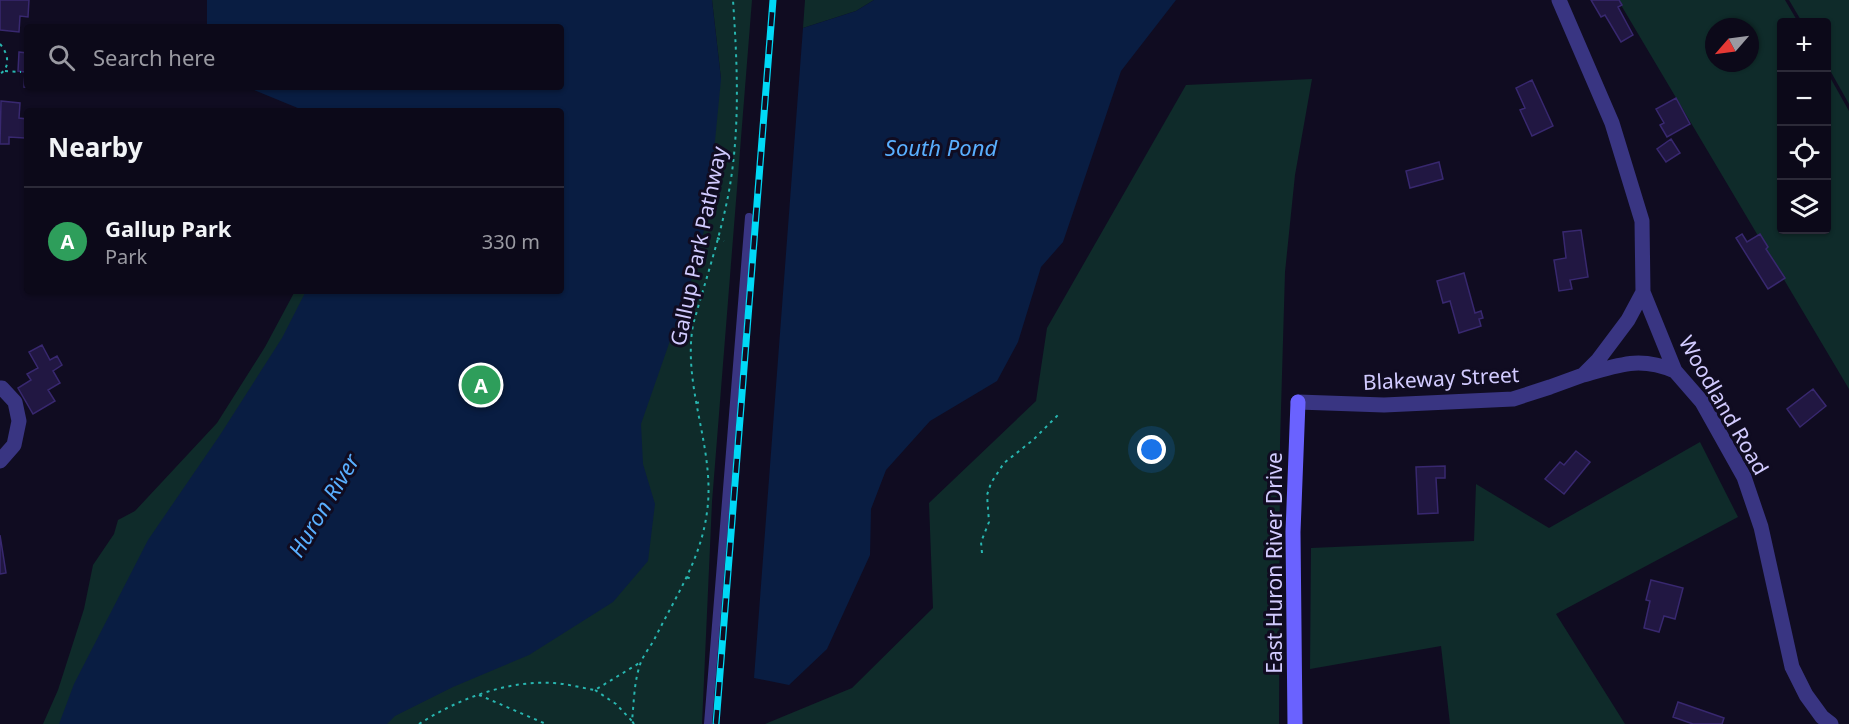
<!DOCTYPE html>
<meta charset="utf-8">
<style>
:root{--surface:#0c0919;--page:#151222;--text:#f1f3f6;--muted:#9a9aa2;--line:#2c2a38;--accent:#00d9f6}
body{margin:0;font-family:"Noto Sans",sans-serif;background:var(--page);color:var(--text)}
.controls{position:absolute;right:18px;top:18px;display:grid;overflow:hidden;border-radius:6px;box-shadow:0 2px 4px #0004}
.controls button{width:54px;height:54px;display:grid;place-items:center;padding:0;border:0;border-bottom:2px solid var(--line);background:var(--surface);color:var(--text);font:30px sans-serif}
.compass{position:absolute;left:1705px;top:18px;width:54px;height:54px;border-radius:50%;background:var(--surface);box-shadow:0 2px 4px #0004;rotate:242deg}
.you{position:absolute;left:1152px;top:450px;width:21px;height:21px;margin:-15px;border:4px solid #fff;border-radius:50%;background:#1a73e8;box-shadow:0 0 0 9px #1a73e833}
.badge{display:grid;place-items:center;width:39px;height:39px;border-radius:50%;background:var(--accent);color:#fff;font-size:20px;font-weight:700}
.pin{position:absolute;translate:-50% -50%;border:3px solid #fff;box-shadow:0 2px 6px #0006}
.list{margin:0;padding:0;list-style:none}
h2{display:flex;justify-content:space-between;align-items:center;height:78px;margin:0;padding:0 24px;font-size:26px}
h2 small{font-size:20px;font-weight:400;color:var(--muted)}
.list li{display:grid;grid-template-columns:39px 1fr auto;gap:18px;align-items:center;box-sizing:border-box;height:108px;padding:0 24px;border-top:2px solid var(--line)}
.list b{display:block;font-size:22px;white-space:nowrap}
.list p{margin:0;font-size:20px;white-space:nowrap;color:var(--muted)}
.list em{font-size:20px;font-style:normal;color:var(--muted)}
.icon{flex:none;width:33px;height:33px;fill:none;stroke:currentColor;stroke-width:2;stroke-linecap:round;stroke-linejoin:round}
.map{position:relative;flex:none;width:1849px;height:724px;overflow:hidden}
.search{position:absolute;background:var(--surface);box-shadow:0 2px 4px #0004;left:24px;top:24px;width:540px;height:66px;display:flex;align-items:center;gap:15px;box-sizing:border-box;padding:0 21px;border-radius:6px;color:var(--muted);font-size:22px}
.panel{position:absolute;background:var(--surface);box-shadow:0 2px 4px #0004;left:24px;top:108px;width:540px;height:186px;border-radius:6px}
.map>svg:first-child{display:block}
.green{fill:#0f2b2a;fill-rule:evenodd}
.water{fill:#091d42}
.building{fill:#211742;stroke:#38286f;stroke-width:1.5}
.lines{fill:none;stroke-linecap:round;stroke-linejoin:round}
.path{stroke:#28b6b0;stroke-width:2;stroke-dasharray:3 4.5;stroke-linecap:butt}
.lane{stroke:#393582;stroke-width:8}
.street{stroke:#393582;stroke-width:15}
.secondary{stroke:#6a62ff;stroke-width:15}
.rail-casing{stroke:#00d9f6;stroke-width:7}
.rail{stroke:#100c21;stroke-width:4.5;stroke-dasharray:14;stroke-linecap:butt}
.labels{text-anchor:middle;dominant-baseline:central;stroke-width:6;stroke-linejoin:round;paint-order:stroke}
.street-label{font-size:21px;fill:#d2cbff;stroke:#100c21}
.water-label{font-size:22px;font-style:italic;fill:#59afff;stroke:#100c21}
</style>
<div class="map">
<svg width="1849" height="724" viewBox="0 0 1849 724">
<rect width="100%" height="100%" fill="#100c21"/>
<path class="green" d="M712,0H752L712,502L702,724H43L58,690L84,609L93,565L114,534L118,520L135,511L217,423L265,347L295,291H561L721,79Z
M805,0H874L856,11L803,28Z
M1618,0H1785L1798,22H1782V230H1826L1827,72L1849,111V389ZM1714,27H1750V63H1714Z
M1789,0H1849V104L1827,65L1826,22H1802Z
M1312,79L1295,175L1285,272L1280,443L1279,724H765L852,688L933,608L929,503L1036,401L1047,328L1186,85Z
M1700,442L1738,517L1556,614L1625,724H1450L1441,646L1310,669L1311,548L1474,541L1476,484L1549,528Z"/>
<path class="water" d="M207,0H712L721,79L708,213L695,269L641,424L643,464L655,504L648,561L613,602L529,655L453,687L395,716L387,724H59L74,684L148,540L220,435L282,338L306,291H561V111H305L247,87H561V27H207Z
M874,0H1176L1121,71L1063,242L1041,267L1018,342L997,381L930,421L886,470L871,509L870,555L827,649L789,685L754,678L803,28L856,11Z"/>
<path class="building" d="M0,0H29L28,17L20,16L19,32L0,30Z
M1591,0H1619L1622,5L1618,7L1633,35L1621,42L1605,15L1601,17Z
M19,52L27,53V87H43V89L24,87L25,72L18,71Z
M1532,80L1553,126L1532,136L1520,110L1525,108L1516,88Z
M1676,98L1690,124L1667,137L1660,125L1664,123L1656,109Z
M1,101L20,103L19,118L27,119L25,138L9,137V144H0Z
M1671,139L1680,153L1666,162L1657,149Z
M1439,162L1443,179L1410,188L1406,171Z
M1581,230L1588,277L1570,280L1572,289L1559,291L1554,260L1566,258L1563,232Z
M1742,234L1747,242L1760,234L1768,247L1766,249L1785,278L1768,289L1736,238Z
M1464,273L1475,313L1481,311L1483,318L1479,319L1481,326L1459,333L1450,301L1443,303L1437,281Z
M42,345L50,360L57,356L62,365L53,371L60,383L48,390L55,401L33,414L18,388L31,380L27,374L38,368L29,352Z
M1813,389L1826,406L1800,427L1787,409Z
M1576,451L1590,462L1564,494L1545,479L1560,462L1564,465Z
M1445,466V478H1436L1438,513L1418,514L1416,467Z
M0,535L6,573L0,574Z
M1651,580L1683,588L1675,619L1664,616L1659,632L1644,628L1650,601L1646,600Z
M1678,702L1724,718L1722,724H1693L1673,717Z"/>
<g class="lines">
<path class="path" d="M0,44C8,53 11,67 0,74
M5,71L21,72
M717,238L724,241
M696,403L702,402
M982,553L981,542L989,522L987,495L991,483L1004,463L1033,440L1059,414
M687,577L693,580
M595,690L616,704L632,721
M479,695L546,724
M419,724C458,699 507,680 554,683C568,684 582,688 595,690L641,662
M634,724L632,721C634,702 634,680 641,662C644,654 651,646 655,638C676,596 701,559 707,512C716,449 682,388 693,325C706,278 724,226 731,179C740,119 737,60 733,0"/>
<path class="lane" d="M708,724L749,217"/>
<path class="street" d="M1559,0L1612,123L1642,221L1643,292L1675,371L1702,402L1744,477L1761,527L1792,667L1806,695L1822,717L1831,724
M1583,375C1619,365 1639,356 1675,371
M0,388H2L15,402L19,421L14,445L0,461
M1298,402L1384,405L1513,399L1550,387L1583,375L1598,360L1628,320L1643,292"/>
<path class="secondary" d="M1295,724L1293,532L1298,402"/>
<defs>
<path id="rail" d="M716,724L773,0"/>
</defs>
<use href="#rail" class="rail-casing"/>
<use href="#rail" class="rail"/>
</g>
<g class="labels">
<g class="street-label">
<text transform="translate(698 246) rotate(-78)">Gallup Park Pathway</text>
<text transform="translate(1441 378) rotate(-3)">Blakeway Street</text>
<text transform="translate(1724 405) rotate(60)">Woodland Road</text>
<text transform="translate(1274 563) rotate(-90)">East Huron River Drive</text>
</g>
<g class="water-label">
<text x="941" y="147">South Pond</text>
<text transform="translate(323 505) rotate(-59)">Huron River</text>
</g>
</g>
</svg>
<div class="controls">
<button>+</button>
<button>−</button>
<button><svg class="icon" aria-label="locate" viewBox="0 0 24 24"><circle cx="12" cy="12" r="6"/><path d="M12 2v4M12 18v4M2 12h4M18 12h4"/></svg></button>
<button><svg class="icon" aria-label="layers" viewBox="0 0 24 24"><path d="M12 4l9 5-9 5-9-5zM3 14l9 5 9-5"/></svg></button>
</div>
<svg class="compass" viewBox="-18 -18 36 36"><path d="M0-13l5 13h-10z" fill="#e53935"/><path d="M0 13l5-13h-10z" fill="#9a9aa2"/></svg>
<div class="you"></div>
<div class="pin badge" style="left:481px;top:385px;background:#2e9e5b">A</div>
<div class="search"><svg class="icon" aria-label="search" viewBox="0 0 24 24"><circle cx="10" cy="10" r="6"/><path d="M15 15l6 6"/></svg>Search here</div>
<section class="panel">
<h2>Nearby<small></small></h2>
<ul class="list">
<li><span class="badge" style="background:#2e9e5b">A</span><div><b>Gallup Park</b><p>Park</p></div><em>330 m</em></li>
</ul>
</section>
</div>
